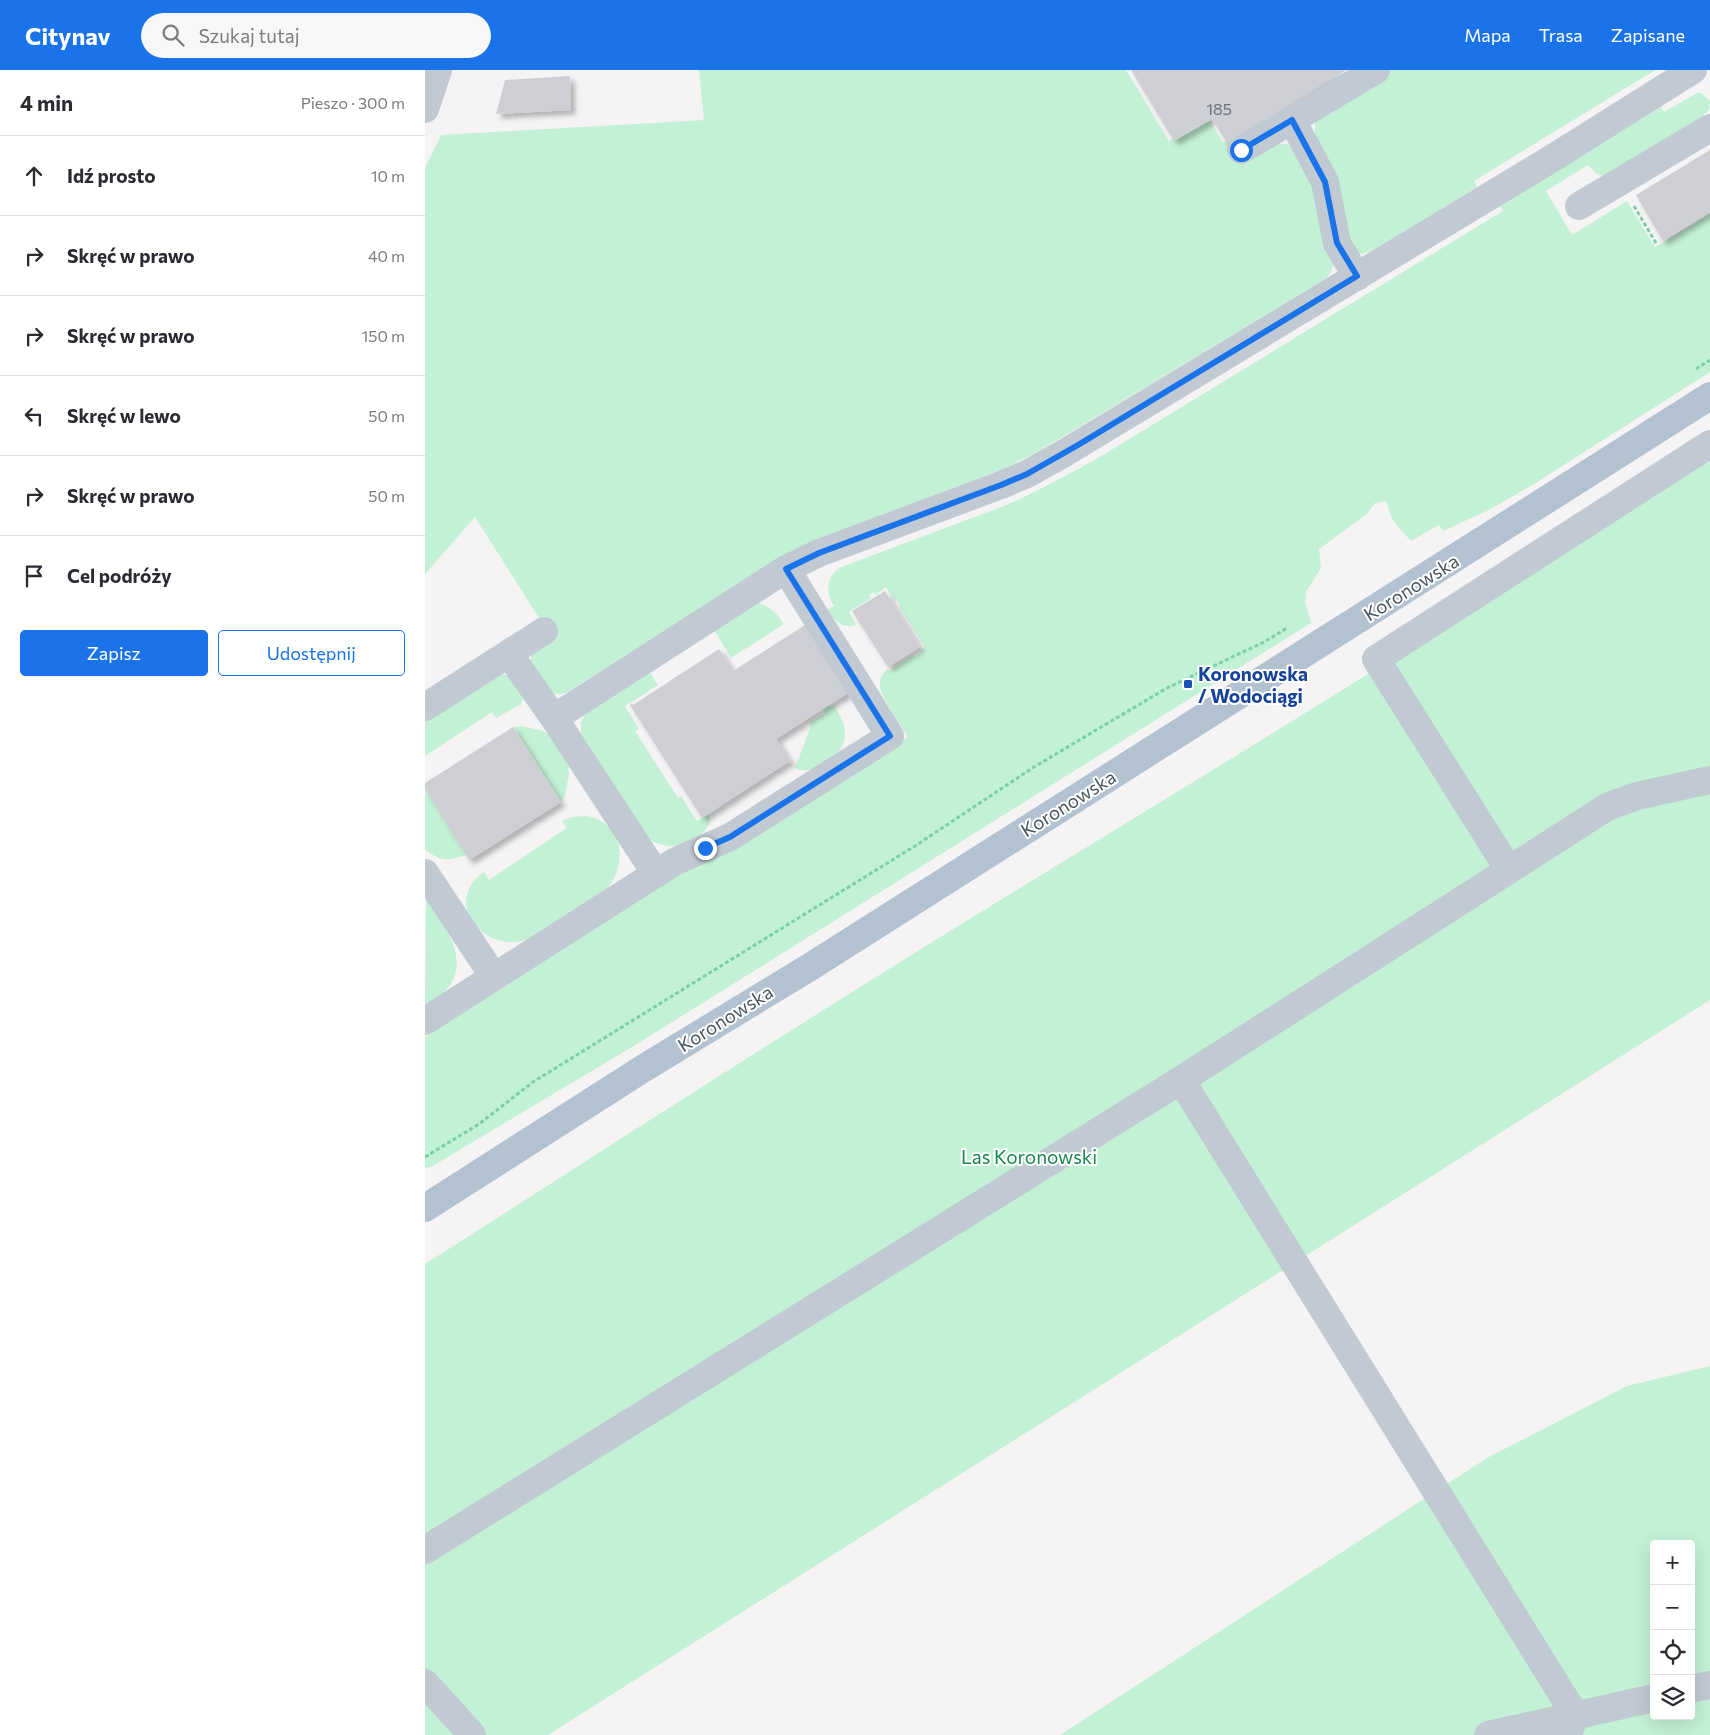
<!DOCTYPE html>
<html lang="pl">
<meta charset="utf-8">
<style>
:root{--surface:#fff;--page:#f7f7f7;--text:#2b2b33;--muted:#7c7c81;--line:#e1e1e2;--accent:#1a73e8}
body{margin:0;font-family:Commissioner,sans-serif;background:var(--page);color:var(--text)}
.controls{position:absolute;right:15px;bottom:15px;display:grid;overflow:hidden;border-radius:5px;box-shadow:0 5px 20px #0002}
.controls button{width:45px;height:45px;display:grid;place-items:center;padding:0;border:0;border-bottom:1px solid var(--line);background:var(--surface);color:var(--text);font:25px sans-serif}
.stop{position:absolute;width:15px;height:15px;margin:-11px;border:4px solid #1a73e8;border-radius:50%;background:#fff}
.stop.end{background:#1a73e8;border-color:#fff;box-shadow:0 1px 5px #0008}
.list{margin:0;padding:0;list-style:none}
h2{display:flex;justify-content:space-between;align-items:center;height:65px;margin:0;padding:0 20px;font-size:21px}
h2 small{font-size:16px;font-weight:400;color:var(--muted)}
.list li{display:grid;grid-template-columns:32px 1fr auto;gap:15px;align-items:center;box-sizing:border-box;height:80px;padding:0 20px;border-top:1px solid var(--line)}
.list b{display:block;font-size:19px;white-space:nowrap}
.list em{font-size:16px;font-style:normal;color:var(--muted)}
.actions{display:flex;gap:10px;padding:15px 20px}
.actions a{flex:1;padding:11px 0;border:1px solid var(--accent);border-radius:5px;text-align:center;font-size:18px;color:var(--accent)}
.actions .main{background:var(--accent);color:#fff}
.icon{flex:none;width:28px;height:28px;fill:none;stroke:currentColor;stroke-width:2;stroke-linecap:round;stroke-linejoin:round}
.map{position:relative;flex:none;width:1285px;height:1665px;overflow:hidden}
header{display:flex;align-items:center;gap:30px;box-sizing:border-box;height:70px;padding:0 25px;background:var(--accent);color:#fff}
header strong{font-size:24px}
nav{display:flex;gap:28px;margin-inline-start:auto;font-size:18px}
.search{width:350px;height:45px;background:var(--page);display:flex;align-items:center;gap:12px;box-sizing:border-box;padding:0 18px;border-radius:28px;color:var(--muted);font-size:19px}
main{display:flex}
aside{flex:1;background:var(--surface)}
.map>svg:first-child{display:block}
.green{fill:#c3f1d5;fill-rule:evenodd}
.building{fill:#cdcfd5;filter:url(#shadow)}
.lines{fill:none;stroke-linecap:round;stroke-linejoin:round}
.path{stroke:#7ad0a6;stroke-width:3;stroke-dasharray:4 2.5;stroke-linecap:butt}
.minor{stroke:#c1cad2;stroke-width:28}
.major{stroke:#b3c2d1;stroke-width:28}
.route{stroke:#1a73e8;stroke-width:6}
.transit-dot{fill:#1a4fb4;stroke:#fff;stroke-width:2}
.labels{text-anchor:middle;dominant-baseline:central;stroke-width:4;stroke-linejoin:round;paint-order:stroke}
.number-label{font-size:16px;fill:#6b747e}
.street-label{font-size:19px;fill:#4a5661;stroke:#fff}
.transit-label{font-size:19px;font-weight:bold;fill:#164399;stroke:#fff;text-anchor:start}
.park-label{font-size:19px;fill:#17864f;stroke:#fff}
</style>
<header>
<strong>Citynav</strong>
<div class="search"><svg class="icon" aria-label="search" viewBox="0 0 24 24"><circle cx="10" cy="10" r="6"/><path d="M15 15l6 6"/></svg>Szukaj tutaj</div>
<nav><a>Mapa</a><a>Trasa</a><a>Zapisane</a></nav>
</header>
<main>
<aside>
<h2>4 min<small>Pieszo · 300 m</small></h2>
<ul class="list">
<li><svg class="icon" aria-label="ahead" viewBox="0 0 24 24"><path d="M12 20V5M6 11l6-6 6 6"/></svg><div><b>Idź prosto</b></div><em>10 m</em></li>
<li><svg class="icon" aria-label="right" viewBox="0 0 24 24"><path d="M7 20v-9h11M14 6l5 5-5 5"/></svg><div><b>Skręć w prawo</b></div><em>40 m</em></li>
<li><svg class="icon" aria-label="right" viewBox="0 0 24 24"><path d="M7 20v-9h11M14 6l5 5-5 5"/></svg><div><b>Skręć w prawo</b></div><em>150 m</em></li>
<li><svg class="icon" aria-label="left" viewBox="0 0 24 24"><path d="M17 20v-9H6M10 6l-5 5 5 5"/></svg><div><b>Skręć w lewo</b></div><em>50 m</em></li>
<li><svg class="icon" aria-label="right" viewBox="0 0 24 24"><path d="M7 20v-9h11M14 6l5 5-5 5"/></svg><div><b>Skręć w prawo</b></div><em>50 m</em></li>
<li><svg class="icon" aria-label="arrive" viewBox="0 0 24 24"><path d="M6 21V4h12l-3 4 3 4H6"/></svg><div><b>Cel podróży</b></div></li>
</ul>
<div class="actions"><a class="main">Zapisz</a><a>Udostępnij</a></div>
</aside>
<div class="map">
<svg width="1285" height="1665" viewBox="0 0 1285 1665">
<defs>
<filter id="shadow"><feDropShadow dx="4.5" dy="4.5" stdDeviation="2.5" flood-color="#0004"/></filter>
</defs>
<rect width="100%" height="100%" fill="#f5f3f3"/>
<path class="green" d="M274,0H701L744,71L783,48L798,73L803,70L814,89L847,74H859L865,75L886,105L910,193L902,208L612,382L578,399L459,444L368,480L141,623L135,624L126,623L105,592L107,584L126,567L50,447L0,504V98L16,65L279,50Z
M962,0H1230L1049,111L1052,117L949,180L937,184L928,181L890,74V48Z
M1272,23H1276L1285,31L1284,40L1277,46L1280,51L1183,107L1172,104L1163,95L1121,121L1147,165L1202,131L1230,177L1285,144V302L1112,412L1066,439L1018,461L1014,455L986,471L968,451L961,431L950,433L942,444L894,479L896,498L881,522L880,532L886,553L212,974L6,1097L0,1098V967L255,804L329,766L483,667C476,655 457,629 455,617C454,610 457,604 462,599L464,601L488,585L489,587L496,583L495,581L500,577L474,536L475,535L472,530L470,531L461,517L451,525L449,522L444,525L446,528L424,542L431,555C417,559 410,551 402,540L409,536C399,522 402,503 419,496L579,436C612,422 642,405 673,388L1078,141L1075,135L1236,37L1239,42Z
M1285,385V930L123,1665H0V1194C165,1089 330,982 496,879C760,716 1027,557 1285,385Z
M332,533C345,535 352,544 359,554L306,588L288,558Z
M223,599L233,615L200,636L214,659L210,661L253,728L256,726L272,751L283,744C292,761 259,776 247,776C239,776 230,773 224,769L156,664V653L162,640Z
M72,604L84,605L99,626L96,634L71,648L67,642L0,686V646Z
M404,635L405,637L409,635C415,645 421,655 420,667C418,686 387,707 370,698L386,656L385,652L400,643L398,639Z
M97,656L118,661L129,668L143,690L144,703L140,726L136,732L88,657Z
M0,719L41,785C22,791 18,792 0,780Z
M160,746C175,747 192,759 194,776C196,790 193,805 184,816C172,832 148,842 131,853C123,858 114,865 105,868C99,871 92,872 86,872C60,873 32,845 44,819C47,812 53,806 59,802L64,810L142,758L137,751L147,747Z
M1,828C18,855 47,888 22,919C16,926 7,930 0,935Z
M1285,1296V1665H635L1062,1388L1202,1316ZM1229,1474H1266V1646H1229Z"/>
<path class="building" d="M706,0H921L802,73L787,49L749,71Z
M145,6L146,40L71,44L80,10Z
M1285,80V142L1238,171L1211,125Z
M460,521L495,577L463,597L427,541Z
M383,553L426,621L351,669L366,692L364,693L363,692L277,748L205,635L207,633L208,635L294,579L308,601Z
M88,657L136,732L44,790L0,719V713Z"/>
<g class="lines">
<path class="path" d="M1209,136L1231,173
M1271,299L1285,290
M0,1087L54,1054L108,1012L490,776L609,697L742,618L839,572L862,558"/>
<path class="minor" d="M0,39L13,0
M816,80L867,50
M1154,136L1285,58
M932,207L912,173L900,112L867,50L951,0
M1285,374L951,589L1084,800L1182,737L1212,726L1285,710
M84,584L129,648
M0,637L119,561
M0,803L69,907
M231,804L129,648L361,499
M0,951L249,792L305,767L465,666L361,499L394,483L576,415L602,404L636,385L1131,86L1268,0
M756,1010L1150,1645L1143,1665
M0,1480L756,1010L1084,800
M0,1613L47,1665
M1266,1619L1285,1615
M1063,1665L1229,1628"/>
<path class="major" d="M0,1138L219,998L385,897L1285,326"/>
</g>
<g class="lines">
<path class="route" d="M280,778L305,767L465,666L361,499L394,483L576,415L602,404L653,375L932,206L912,173L900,112L867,50L816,80"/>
</g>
<rect class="transit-dot" x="758" y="609" width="10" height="10" rx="2.5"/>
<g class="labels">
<g class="number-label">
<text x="794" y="38">185</text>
</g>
<g class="street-label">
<text transform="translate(986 517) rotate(-32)">Koronowska</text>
<text transform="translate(643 733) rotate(-32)">Koronowska</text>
<text transform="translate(300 948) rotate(-32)">Koronowska</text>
</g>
<g class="transit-label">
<text x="773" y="603">Koronowska<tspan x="773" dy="22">/ Wodociągi</tspan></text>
</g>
<g class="park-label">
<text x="604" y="1086">Las Koronowski</text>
</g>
</g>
</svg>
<div class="controls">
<button>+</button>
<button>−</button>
<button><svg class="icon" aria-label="locate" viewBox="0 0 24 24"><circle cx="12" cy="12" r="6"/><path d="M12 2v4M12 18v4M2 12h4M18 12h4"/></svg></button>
<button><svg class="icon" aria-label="layers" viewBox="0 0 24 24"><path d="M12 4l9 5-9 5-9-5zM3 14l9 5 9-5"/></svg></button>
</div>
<div class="stop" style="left:816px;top:80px"></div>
<div class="stop end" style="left:280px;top:778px"></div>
</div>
</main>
